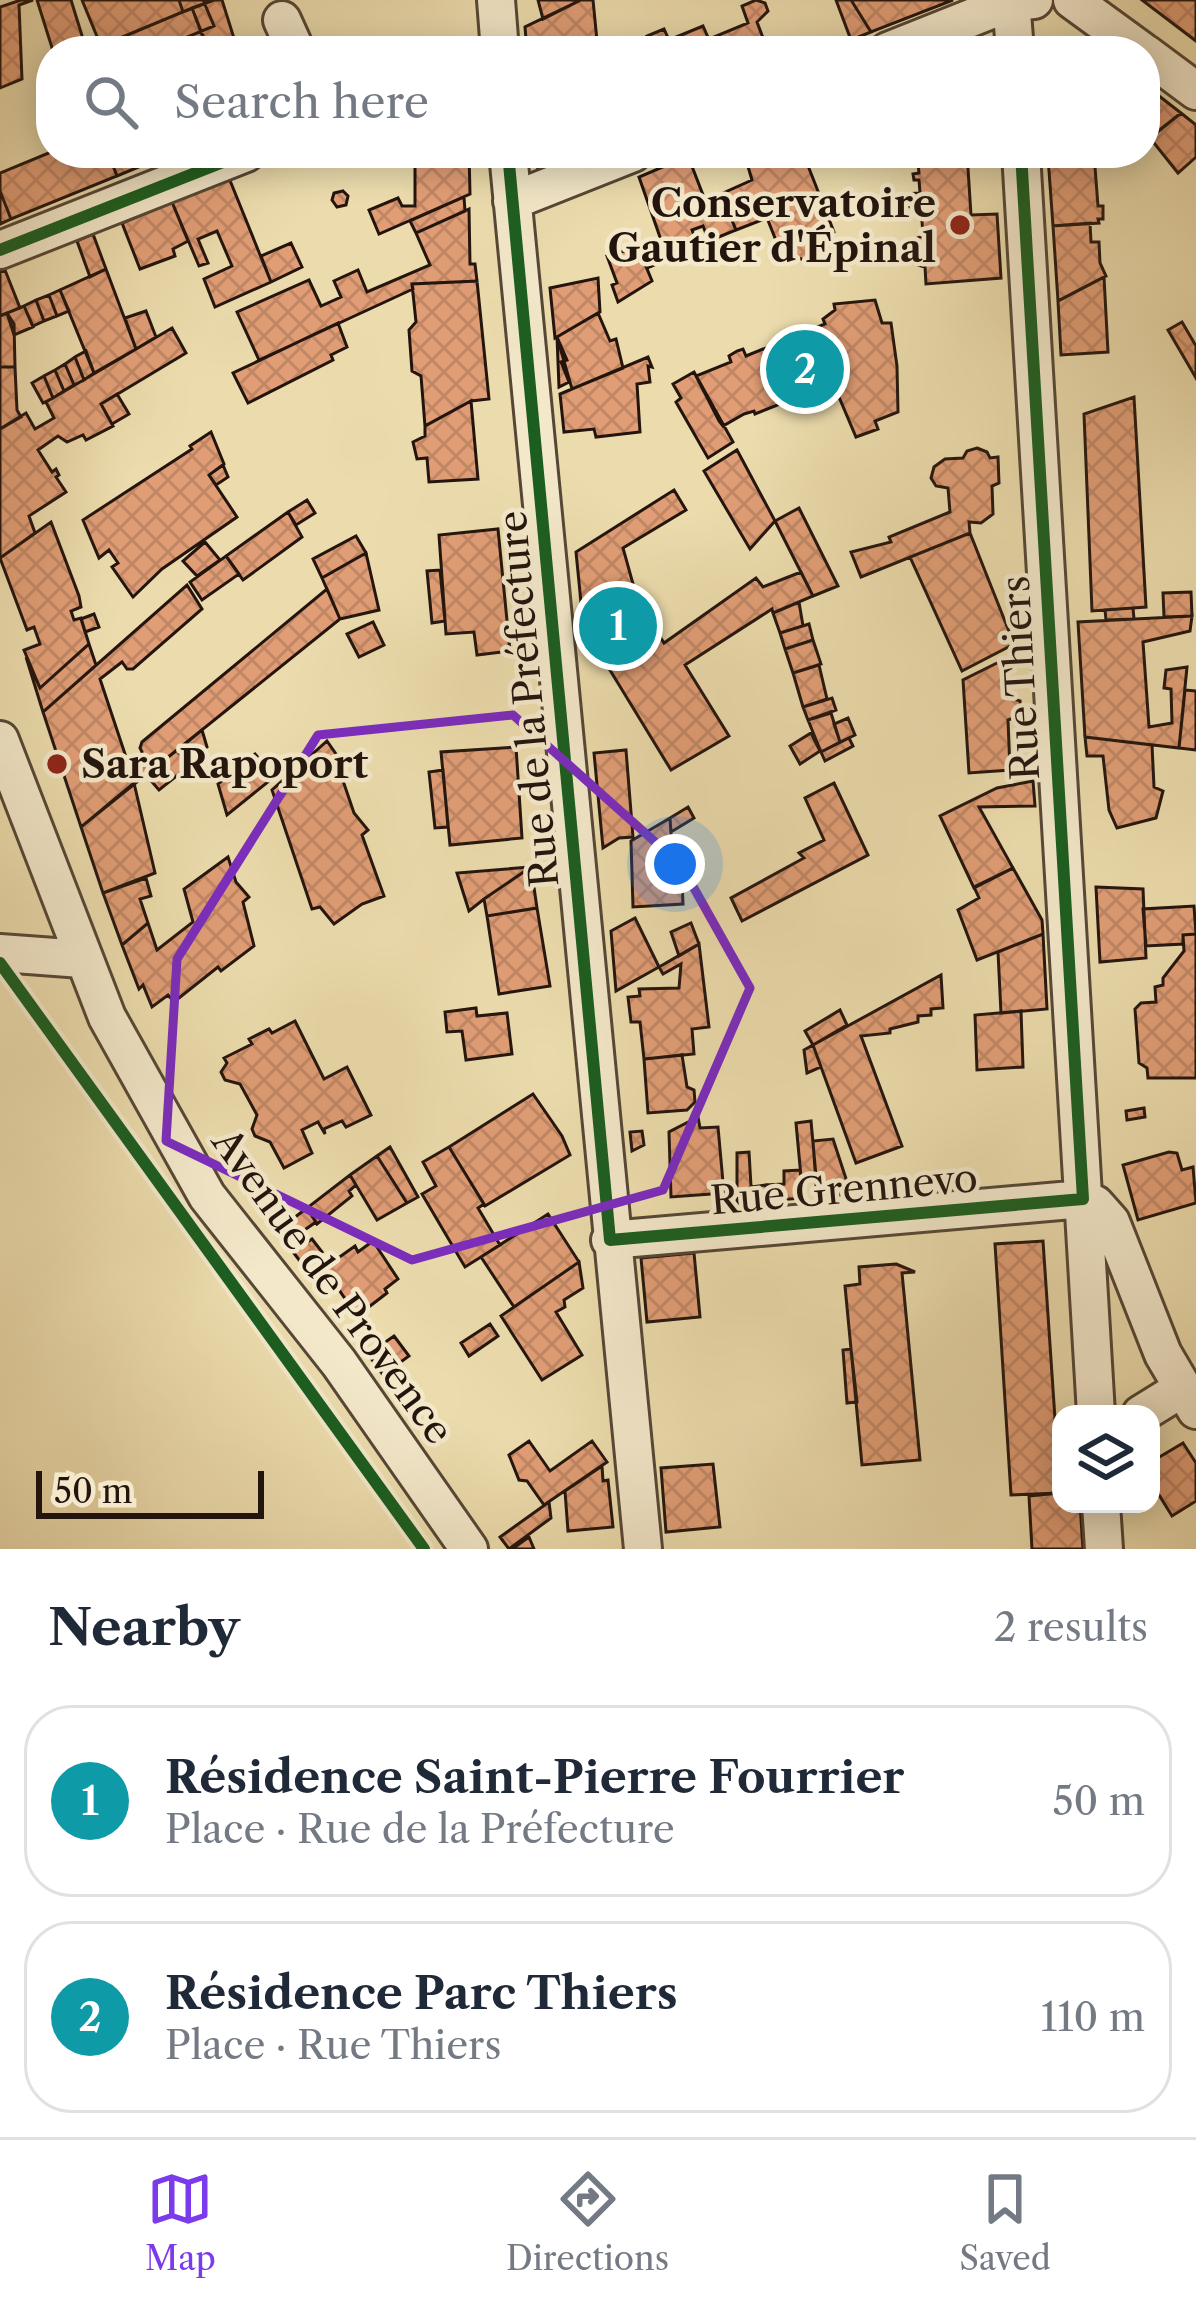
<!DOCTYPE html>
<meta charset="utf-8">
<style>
:root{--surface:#fff;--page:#f2f2f3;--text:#1f2937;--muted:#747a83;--line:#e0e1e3;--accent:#7c3aed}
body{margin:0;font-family:"Libre Caslon Text",serif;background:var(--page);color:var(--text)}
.controls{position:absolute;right:36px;bottom:36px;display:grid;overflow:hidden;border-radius:24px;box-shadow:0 6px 30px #0003}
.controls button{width:108px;height:108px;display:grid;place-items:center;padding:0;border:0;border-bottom:3px solid var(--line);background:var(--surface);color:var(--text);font:60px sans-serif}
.scale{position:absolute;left:36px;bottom:30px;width:228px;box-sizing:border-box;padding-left:12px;border:6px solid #23150e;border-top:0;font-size:33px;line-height:42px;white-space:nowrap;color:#23150e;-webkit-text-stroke:9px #f3e8ca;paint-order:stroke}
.you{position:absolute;left:675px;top:864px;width:42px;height:42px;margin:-30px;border:9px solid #fff;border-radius:50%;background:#1a73e8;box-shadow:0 0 0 18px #1a73e833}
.badge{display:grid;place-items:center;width:78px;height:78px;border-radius:50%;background:var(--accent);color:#fff;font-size:39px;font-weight:700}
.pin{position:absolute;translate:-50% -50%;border:6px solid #fff;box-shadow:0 3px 12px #0006}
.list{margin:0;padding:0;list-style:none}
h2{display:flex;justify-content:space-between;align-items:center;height:156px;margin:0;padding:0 48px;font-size:51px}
h2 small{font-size:39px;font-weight:400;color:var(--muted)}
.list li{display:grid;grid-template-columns:78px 1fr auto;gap:36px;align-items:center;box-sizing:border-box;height:192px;margin:0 24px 24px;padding:0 24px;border:3px solid var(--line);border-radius:48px}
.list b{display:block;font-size:45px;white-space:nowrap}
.list p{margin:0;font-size:39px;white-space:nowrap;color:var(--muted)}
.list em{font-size:39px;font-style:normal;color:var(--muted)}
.icon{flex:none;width:66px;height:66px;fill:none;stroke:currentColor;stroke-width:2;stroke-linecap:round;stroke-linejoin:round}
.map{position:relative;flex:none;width:1196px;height:1549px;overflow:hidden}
.search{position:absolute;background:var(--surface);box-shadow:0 6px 30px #0003;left:36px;right:36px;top:36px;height:132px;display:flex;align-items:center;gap:30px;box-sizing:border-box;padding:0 42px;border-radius:48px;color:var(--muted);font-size:45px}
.sheet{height:588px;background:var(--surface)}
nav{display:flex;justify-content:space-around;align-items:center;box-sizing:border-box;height:168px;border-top:3px solid var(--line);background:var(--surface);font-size:33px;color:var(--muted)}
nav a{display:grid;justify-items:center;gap:6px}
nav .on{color:var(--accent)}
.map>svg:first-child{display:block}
.building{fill:url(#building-cross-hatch);stroke:#23150e;stroke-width:3}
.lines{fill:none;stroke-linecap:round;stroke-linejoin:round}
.minor-casing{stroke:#554736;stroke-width:42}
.minor{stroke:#f3e8ca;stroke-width:36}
.cycleway-casing{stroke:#f3e8ca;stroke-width:20}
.cycleway{stroke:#1b5e20;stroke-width:12}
.marked{fill:none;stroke:#7b2cbf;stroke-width:9;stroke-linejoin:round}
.poi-dot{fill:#8f2418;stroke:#f3e8ca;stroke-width:4.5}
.labels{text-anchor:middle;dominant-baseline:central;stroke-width:9;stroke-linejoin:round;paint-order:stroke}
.poi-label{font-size:39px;font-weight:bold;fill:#23150e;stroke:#f3e8ca;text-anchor:end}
.street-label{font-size:39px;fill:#23150e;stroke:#f3e8ca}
</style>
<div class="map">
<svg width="1196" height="1549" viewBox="0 0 1196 1549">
<defs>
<pattern id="building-cross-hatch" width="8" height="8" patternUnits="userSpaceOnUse" patternTransform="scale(3)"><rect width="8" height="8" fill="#e19e76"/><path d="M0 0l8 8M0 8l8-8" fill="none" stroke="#c18765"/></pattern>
</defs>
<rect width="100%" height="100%" fill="#ecdcad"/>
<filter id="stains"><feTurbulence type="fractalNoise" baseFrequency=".00167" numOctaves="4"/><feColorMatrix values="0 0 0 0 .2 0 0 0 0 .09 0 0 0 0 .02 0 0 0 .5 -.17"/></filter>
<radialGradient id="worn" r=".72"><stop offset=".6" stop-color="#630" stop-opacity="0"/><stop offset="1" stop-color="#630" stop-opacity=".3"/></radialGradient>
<path class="building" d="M21,0H33L19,5L22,79L0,88V7Z
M37,0H71L84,42L53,51Z
M82,0H203L214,26L154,51H103Z
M179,0H214L183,12Z
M214,0H222L238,51H208L192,8Z
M538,0H581L543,19Z
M581,0H593L598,51H527L525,27Z
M756,0L765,3L768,11L757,22L768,51H714L709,39L748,23L742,6Z
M836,0H851L871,32L851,40Z
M851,0H953L871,32Z
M1142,0H1196V41Z
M192,8L205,41L182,51H89Z
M703,26L714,51H644L652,48L647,36L664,29L669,40Z
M1145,85L1181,113L1147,140L1145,139Z
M1181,113L1196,125V157L1178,173L1150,138Z
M51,152L108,153L117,176L11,219L0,191V173Z
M108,153H169L170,154L117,176Z
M415,153H469L470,194L379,234L369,210L398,198L402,206H415Z
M536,153H579L538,170Z
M744,153H803L834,232L805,260L781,253L767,218L736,230L721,194L752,180Z
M917,153H967L971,215L997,214L1001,278L926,284L925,267L907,262V242L923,236L921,206L906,207L905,194L920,193L919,180H914L913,174L919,173Z
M1094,154L1098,206H1103V219H1098L1099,223L1053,226L1048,157Z
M688,156L705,200L721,194L736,230L709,241L703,226L692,230L698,246L664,261L656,242L661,240L639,177Z
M229,178L271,282L215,307L204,279L232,266L217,231L198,239L208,263L199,266L172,202Z
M0,191L11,219L0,224Z
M343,191L348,196L346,205L337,207L332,200L334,193Z
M464,197L465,211L416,233L410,221Z
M172,202L188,241L173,249L175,256L140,269L122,223Z
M469,209L470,264H475L477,281L412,284L413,289L259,360L237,312L309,280L321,306L341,297L334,281L358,270L367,292L430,265L416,233Z
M1090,223L1091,242H1099L1100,263L1106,276L1058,301L1053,226Z
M93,234L106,269L90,277L77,241Z
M656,242L664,261L647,268L638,247Z
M291,243L302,267L271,282L261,256Z
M638,247L652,281L618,302L612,285L617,283L607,256Z
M106,269L136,349L94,373L60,290Z
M5,270L20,308L0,316V272Z
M1104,277L1108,352L1061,355L1058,301Z
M598,278L600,312L555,338L550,288Z
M477,281L489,399L471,401L425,426L421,376L412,371L409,330L416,322L412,284Z
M60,290L69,311L57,316L49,295Z
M49,295L57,316L44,321L36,300Z
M36,300L44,321L33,326L24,306Z
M875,300L882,323H891L897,366L898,412L875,421L878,429L856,437L833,383L755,414L754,411L744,414L723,426L719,421L696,376L731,362L729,356L737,351L743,349L746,356L825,324L823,319L835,310L834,304Z
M24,306L33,327L14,335L7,313Z
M146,311L156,337L136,349L125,318Z
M7,313L14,324L15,367H0V316Z
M598,313L610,341L616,339L623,368L572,389L557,337Z
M1182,322L1196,346V378L1168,330Z
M338,323L347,347L331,355L333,360L248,403L233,373Z
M172,328L186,353L101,404L113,426L86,440L83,435L67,442L58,436L38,450L52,472L56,469L59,475L56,477L66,492L29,516L35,533L0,558V429L26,413L35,429L54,418L46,402Z
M557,337L567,360L561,362L569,382L559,387Z
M86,351L94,373L84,380L75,357Z
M75,357L84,380L74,385L65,364Z
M648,357L652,367L648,366L650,382L637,384L640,432L596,437L594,429L564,432L560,394Z
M65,364L74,385L64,391L55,370Z
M0,367H15L17,410L21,417L0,429Z
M55,370L64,391L53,398L44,376Z
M694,372L733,442L708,458L676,402L681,398L673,384Z
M44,376L53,398L43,403L32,383Z
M117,394L129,414L112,424L101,404Z
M1134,397L1146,607L1092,611L1084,414Z
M471,401L478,479L429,482L427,458L417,459L413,442L425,436V426Z
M211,432L224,464L209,475L237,517L162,569L133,597L112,567L118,563L109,550L99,558L83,520L192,449L190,446Z
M977,448L987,452L990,458L998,457L999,483L992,486L993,514L981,523L969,522L970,533L861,577L851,552L891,542L889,537L950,512L948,488L936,486L931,478L934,467L945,459L963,458L967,451Z
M737,450L775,521L750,549L704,471Z
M223,465L228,477L216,485L209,475Z
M674,490L686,510L623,548L638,602L664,643L756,578L763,587L801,572L813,596L773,613L772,609L685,665L729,736L671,770L591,639L585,643L576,552Z
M307,500L315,513L296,525L288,512Z
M799,508L838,586L813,596L775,521Z
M288,512L302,537L243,580L226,556Z
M51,522L79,596L81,607L71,611L74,620L81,618L89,644L40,688L24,650L40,644L34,627L27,630L0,558Z
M498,529L510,651L477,655L474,632L446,634L439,535Z
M970,533L1014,644L962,671L910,557Z
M356,536L366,553L322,578L313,559Z
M205,542L220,560L197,576L183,561Z
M366,553L379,610L340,619L322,578Z
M226,556L239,574L202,600L190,582Z
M440,570L445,621L432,623L427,571Z
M187,585L202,609L133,669H127L122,662L100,679L131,772L146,760L140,748L142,742L327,589L340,619L81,827L43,712Z
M1191,592L1192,616L1164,617L1163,593Z
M799,602L803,626L780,633L773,613Z
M1133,608L1134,619L1106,620L1105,610Z
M94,614L99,627L85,632L81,619Z
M1192,616L1190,631L1143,642L1149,727L1172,723L1171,689L1164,688L1166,670L1187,667L1179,748L1085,737L1078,622Z
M373,622L384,645L359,657L347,634Z
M809,624L813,640L785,649L780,633Z
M813,640L821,664L793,673L785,649Z
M89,644L96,665L43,712L26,657L40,688Z
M1001,661L1004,696L1020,701L1021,715L1008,720L1010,770L969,773L963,680Z
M819,665L827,699L803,707L793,673Z
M1185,690L1196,691V750L1179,748Z
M832,698L836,710L808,720L803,707Z
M831,713L840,742L821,752L808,720Z
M848,718L855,735L840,742L834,724Z
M202,730L207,747L196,755L186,743Z
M811,733L820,751L800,764L790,746Z
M1085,737L1152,745L1154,787L1163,791L1156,818L1117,828L1109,810L1103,756H1087Z
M849,738L853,746L825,761L821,752Z
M327,741L345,767L340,772L354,813L368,830L362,835L384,896L362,904L334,924L320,907L312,909L272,790Z
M516,747L522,838L450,845L441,752Z
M177,750L189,766L159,790L146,775Z
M626,750L633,837L619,838L603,848L594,753Z
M255,754L274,777L227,815L218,784Z
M443,770L448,827L435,828L429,772Z
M1033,781L1035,806L979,807L1013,868L974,888L940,816L997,788Z
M134,783L155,873L103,893L81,827Z
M834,783L868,855L742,921L731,898L804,858L799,853L824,840L805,798Z
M688,807L694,818L671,832L670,818Z
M670,818L672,852L692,854L696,863L695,873L682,880L683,904L633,907L631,841Z
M228,857L236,882L249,897L243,902L254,946L221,971L218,967L174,1002L168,995L152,1007L143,985L139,989L122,945L148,923L157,950L193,922L184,889Z
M531,867L484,899L469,911L457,873Z
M531,867L537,908L487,916L484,899Z
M1013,868L1042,920L1043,934L977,960L958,910L979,898L974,887Z
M146,878L151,896L140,899L148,923L122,945L103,893Z
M1096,887L1143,889L1146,958L1100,962Z
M1194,906L1196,934L1183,935V944L1146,946L1143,909Z
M537,908L550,986L499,994L487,916Z
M635,918L659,967L616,991L611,931Z
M691,923L699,944L679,956L671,932Z
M1196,926V1078H1148L1147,1068L1139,1063L1135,1009L1141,1003L1156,1002L1155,987L1163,985V978L1184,951L1183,935L1196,934Z
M1043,934L1047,1009L1001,1013L998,952Z
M699,944L709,1027L692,1029L694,1054L644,1059L640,1022H631L628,997L640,996L639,989L679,988L681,964L663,974L659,967Z
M941,975L943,1008L931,1009V1015L918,1016V1022L890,1029V1033L861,1036L902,1146L856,1163L813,1045Z
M476,1008L477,1016L507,1013L512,1054L466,1060L462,1031L447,1032L445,1012Z
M840,1010L847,1025L813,1045L805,1031Z
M1021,1011L1023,1067L977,1070L975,1015Z
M295,1021L324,1079L347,1067L371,1115L346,1127L342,1121L324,1129L325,1134L318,1122L302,1130L312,1153L284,1168L270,1142L255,1136L252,1129L257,1115L240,1084L225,1080L221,1072L227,1063L224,1058L252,1044L249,1039L269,1029L272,1033Z
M813,1045L821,1067L807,1073L804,1050Z
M682,1055L687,1087L694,1090L695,1102L687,1110L648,1113L644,1059Z
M533,1094L562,1136L570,1155L485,1206L449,1147Z
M1144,1108L1145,1117L1127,1120L1126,1111Z
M698,1117L700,1128L718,1127L724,1193L671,1197L669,1132Z
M811,1121L816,1176L801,1177L796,1123Z
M642,1131L644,1145L632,1151L630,1132Z
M833,1139L851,1194L817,1197L813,1141Z
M390,1147L418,1197L407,1203L377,1156Z
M449,1147L484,1204L478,1208L500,1245L465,1267L422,1194L436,1186L423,1162Z
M749,1152L752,1203L737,1204V1153Z
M1169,1152L1177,1153L1182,1170L1193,1167L1196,1203L1138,1220L1123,1165Z
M377,1156L407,1203L377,1220L350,1175Z
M800,1170L803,1198L767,1201L766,1185L784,1184V1171Z
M350,1175L356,1185L349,1191L352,1196L317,1224L307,1208Z
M766,1185L767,1201L752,1203L751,1187Z
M307,1208L316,1222L287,1242L278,1230Z
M548,1214L579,1262L514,1307L481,1257Z
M312,1239L322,1252L303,1265L293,1252Z
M373,1241L398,1279L385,1289L387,1293L357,1316L324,1268L355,1246L358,1252Z
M1043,1241L1060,1493L1011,1495L995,1244Z
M694,1253L700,1317L647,1322L641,1258Z
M579,1262L583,1288L564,1300L565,1307L556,1312L582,1355L542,1380L501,1316Z
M896,1264L915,1272L902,1273L920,1460L862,1465L845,1286L860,1284L859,1267Z
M490,1324L498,1336L469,1356L461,1343Z
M394,1336L409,1356L383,1375L368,1354Z
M851,1349L857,1402L847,1403L843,1350Z
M529,1441L550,1471L592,1441L607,1462L544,1505L527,1481L519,1480L509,1455Z
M1183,1443L1196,1463V1501L1172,1516L1151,1482V1462Z
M713,1464L720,1527L666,1532L661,1468Z
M602,1466L603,1481L608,1480L613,1527L568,1531L565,1491Z
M1060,1493L1061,1504H1080L1083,1549H1032L1029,1496Z
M549,1502L551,1518L509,1549L500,1537Z
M529,1537L534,1549H512Z"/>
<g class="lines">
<defs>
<path id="minor" d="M496,0L500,51
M1011,0L1015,51
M1072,0L1142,51
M282,20L296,51
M888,51L1011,2L1034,0
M1145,53L1196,91
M508,153L643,1549
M1021,153L1096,1414
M512,201L633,153
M0,250L246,153
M0,740L107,1017L207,1196L339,1363L469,1549
M0,953L82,959
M1083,1199L1095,1204L1111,1222L1163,1354L1196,1410
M610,1240L1083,1199
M1141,1414L1183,1388
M1101,1504L1104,1549"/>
</defs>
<use href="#minor" class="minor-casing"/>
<use href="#minor" class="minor"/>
<defs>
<path id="cycleway" d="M508,153L610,1240L1083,1199L1021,153
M0,250L246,153
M0,963L424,1549"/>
</defs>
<use href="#cycleway" class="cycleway-casing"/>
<use href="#cycleway" class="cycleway"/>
</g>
<path class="marked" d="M513,715L681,865L750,988L663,1190L412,1260L166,1141L177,959L318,735Z"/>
<g class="poi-dot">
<circle cx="960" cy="225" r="12"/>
<circle cx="57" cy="764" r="12"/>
</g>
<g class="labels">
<g class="poi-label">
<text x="936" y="203">Conservatoire<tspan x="936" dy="45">Gautier d'Épinal</tspan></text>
<text x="81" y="764" text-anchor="start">Sara Rapoport</text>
</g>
<g class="street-label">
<text transform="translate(1020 678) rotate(-93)">Rue Thiers</text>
<text transform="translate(528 699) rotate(-95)">Rue de la Préfecture</text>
<text transform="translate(844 1189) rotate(-5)">Rue Grennevo</text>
<text transform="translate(333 1286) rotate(54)">Avenue de Provence</text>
</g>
</g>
<rect width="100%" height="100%" filter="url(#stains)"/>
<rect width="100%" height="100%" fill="url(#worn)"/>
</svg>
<div class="controls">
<button><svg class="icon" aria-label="layers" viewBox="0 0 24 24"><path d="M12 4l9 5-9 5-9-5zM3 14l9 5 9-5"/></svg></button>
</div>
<div class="scale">50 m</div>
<div class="you"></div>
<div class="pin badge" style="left:618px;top:626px;background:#0f9aa8">1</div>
<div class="pin badge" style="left:805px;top:369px;background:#0f9aa8">2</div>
<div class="search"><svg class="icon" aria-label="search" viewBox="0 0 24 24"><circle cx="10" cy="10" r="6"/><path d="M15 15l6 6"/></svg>Search here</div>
</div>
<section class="sheet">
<h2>Nearby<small>2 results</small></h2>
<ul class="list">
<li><span class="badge" style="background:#0f9aa8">1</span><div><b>Résidence Saint-Pierre Fourrier</b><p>Place · Rue de la Préfecture</p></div><em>50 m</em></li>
<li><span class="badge" style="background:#0f9aa8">2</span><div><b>Résidence Parc Thiers</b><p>Place · Rue Thiers</p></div><em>110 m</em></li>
</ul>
</section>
<nav>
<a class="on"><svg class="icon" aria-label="map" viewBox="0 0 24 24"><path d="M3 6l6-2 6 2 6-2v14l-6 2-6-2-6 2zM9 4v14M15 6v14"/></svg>Map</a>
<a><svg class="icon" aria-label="directions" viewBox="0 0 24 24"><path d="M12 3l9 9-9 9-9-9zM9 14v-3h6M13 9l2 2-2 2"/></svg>Directions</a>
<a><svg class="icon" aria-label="saved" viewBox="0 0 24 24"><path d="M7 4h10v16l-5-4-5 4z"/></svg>Saved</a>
</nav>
